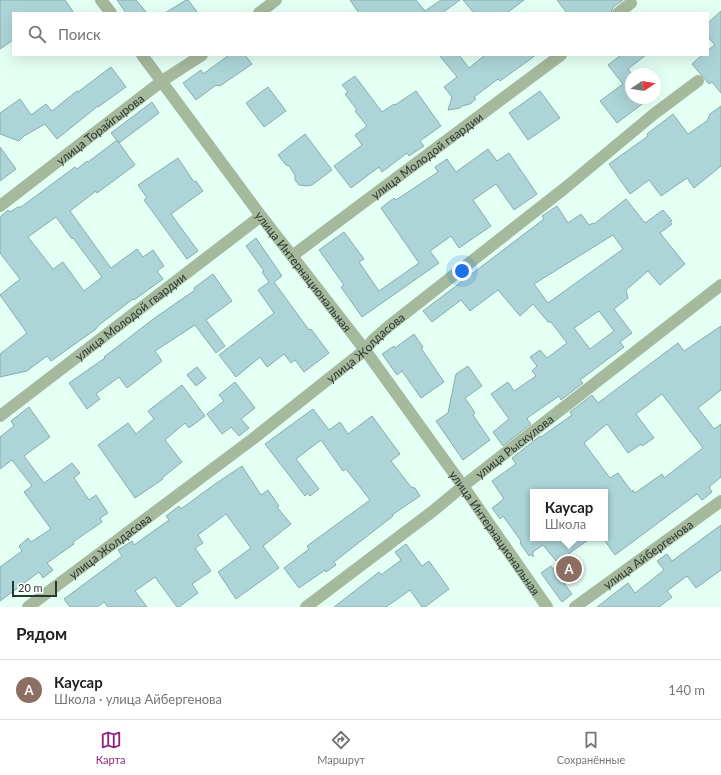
<!DOCTYPE html>
<html lang="ru">
<meta charset="utf-8">
<style>
:root{--surface:#fff;--page:#f6f6f6;--text:#222;--muted:#767676;--line:#e0e0e0;--accent:#911f7f}
body{margin:0;font-family:Lato,sans-serif;background:var(--page);color:var(--text)}
.compass{position:absolute;left:625px;top:68px;width:36px;height:36px;border-radius:50%;background:var(--surface);box-shadow:0 4px 16px #0002;rotate:78deg}
.scale{position:absolute;left:12px;bottom:10px;width:45px;box-sizing:border-box;padding-left:4px;border:2px solid #2a3732;border-top:0;font-size:11px;line-height:14px;white-space:nowrap;color:#2a3732;-webkit-text-stroke:3px #fff;paint-order:stroke}
.you{position:absolute;left:462px;top:271px;width:14px;height:14px;margin:-10px;border:3px solid #fff;border-radius:50%;background:#1a73e8;box-shadow:0 0 0 6px #1a73e833}
.badge{display:grid;place-items:center;width:26px;height:26px;border-radius:50%;background:var(--accent);color:#fff;font-size:13px;font-weight:700}
.pin{position:absolute;translate:-50% -50%;border:2px solid #fff;box-shadow:0 1px 4px #0006}
.popup{position:absolute;left:530px;top:489px;width:78px;height:52px;box-sizing:border-box;display:grid;place-content:center;border-radius:0px;background:var(--surface);filter:drop-shadow(0 1px 3px #0005);font-size:13px;white-space:nowrap;color:var(--muted)}
.popup b{font-size:15px;color:var(--text)}
.popup::after{content:'';position:absolute;left:50%;top:100%;margin-left:-8px;border:8px solid transparent;border-top-color:var(--surface)}
.list{margin:0;padding:0;list-style:none}
h2{display:flex;justify-content:space-between;align-items:center;height:52px;margin:0;padding:0 16px;font-size:17px}
h2 small{font-size:13px;font-weight:400;color:var(--muted)}
.list li{display:grid;grid-template-columns:26px 1fr auto;gap:12px;align-items:center;box-sizing:border-box;height:60px;padding:0 16px;border-top:1px solid var(--line)}
.list b{display:block;font-size:15px;white-space:nowrap}
.list p{margin:0;font-size:13px;white-space:nowrap;color:var(--muted)}
.list em{font-size:13px;font-style:normal;color:var(--muted)}
.icon{flex:none;width:22px;height:22px;fill:none;stroke:currentColor;stroke-width:2;stroke-linecap:round;stroke-linejoin:round}
.map{position:relative;flex:none;width:721px;height:607px;overflow:hidden}
.search{position:absolute;background:var(--surface);box-shadow:0 4px 16px #0002;left:12px;right:12px;top:12px;height:44px;display:flex;align-items:center;gap:10px;box-sizing:border-box;padding:0 14px;border-radius:0px;color:var(--muted);font-size:15px}
.sheet{height:112px;background:var(--surface)}
nav{display:flex;justify-content:space-around;align-items:center;box-sizing:border-box;height:56px;border-top:1px solid var(--line);background:var(--surface);font-size:11px;color:var(--muted)}
nav a{display:grid;justify-items:center;gap:2px}
nav .on{color:var(--accent)}
.map>svg:first-child{display:block}
.building{fill:#add5d8;stroke:#89acaf;fill-rule:evenodd}
.lines{fill:none;stroke-linecap:round;stroke-linejoin:round}
.minor{stroke:#a5b99c;stroke-width:12}
.labels{text-anchor:middle;dominant-baseline:central;stroke-width:3;stroke-linejoin:round;paint-order:stroke}
.street-label{font-size:12px;fill:#2a3732;stroke:#fff}
</style>
<div class="map">
<svg width="721" height="607" viewBox="0 0 721 607">
<rect width="100%" height="100%" fill="#e4fff4"/>
<path class="building" d="M0,0H65L74,13H13V40L0,49Z
M117,0H136L147,13H126Z
M186,0H188L198,13H165Z
M350,0H416L425,11L441,0H460L442,13H359Z
M463,0H524L507,13H474Z
M557,0H623L613,7L611,13H567Z
M721,11V93L712,82L709,84L692,64L702,55H708V50L715,45L708,37V23Z
M229,55H245L252,64L220,86L216,85L196,100L183,83L201,70L203,74Z
M439,55H459L469,68L485,55H536L500,81L498,79L474,97L476,99L470,104L462,106L460,108L448,110L452,97L444,87L457,77Z
M621,55H646L628,69L631,73V98H650L617,123L600,101L623,84L608,65Z
M111,67L126,87L98,107V106L57,139L45,124L24,136L19,141L0,134V113L20,99L31,115L46,104L52,111L77,91L78,92Z
M355,76L382,112L394,104L395,105L416,91L441,126L420,141L424,146L409,156L407,153L382,172L379,167L351,188L334,166L362,145L355,135L367,126L355,111L357,110L345,94L348,92L342,85Z
M268,87L286,111L264,127L246,103Z
M540,91L560,118L528,140L509,113Z
M152,102L159,113L119,143L111,133Z
M721,106V166L694,188L687,178L661,196L649,180L630,194L609,164L648,136L647,134L673,114L688,134L707,121L710,114Z
M305,134L332,170L312,185L307,186L299,185L295,180V175L289,166L286,165L278,155Z
M117,140L135,165L97,193L96,191L70,211L111,268L137,249L143,257L153,250L164,266L157,271L163,279L134,300L133,299L99,325L96,329L51,361L47,356L27,371L0,377V354L27,333L0,295L20,279L0,253V217L8,210L10,212L18,207H21L75,167L77,169L87,161L88,162ZM56,217L72,239L73,238L102,277L84,291L63,262L53,269L28,237Z
M0,147L16,169L0,181Z
M488,149L497,161L509,153L537,194L514,210L496,184L473,200L491,226L459,248L451,236L430,251L439,263L362,317L341,287L344,285L319,250L344,232L364,259L359,262L379,291L419,263L381,208L394,198L396,200L438,172L435,167L447,159L456,172Z
M178,158L194,182L196,181L203,191L171,214L198,251L187,259L144,200L147,198L138,185Z
M626,199L645,223L663,210L672,221L670,222L672,224L660,233L685,264L660,285L648,271L626,290L628,298L614,309L632,333L620,342L624,347L580,380L583,383L561,400L559,396L530,416L527,419L531,424L503,446L493,432L509,419L491,394L508,382L514,391L536,376L532,371L537,366L530,357L540,350L547,358L567,343L551,322H548L533,304L520,316L498,290L470,311L461,300L432,322L423,311L544,219L542,216L557,206L568,223L581,214L589,225L593,223L594,224ZM613,235L623,249L548,303L534,284ZM599,311L614,331L590,349L574,328Z
M256,238L282,276L274,282L309,330L311,329L329,353L304,372L295,360L291,363L284,354L267,367L260,357L236,377L219,355L274,313L258,290L269,282L262,272L264,271L246,246Z
M213,274L232,301L206,320L225,346L216,353L195,325L155,351L162,361L127,388L119,377L96,394L100,399L87,409L69,383L105,358L104,357L156,317L195,290L194,288Z
M721,326V390L698,408L714,429L721,424V477L709,487L712,492L702,500L697,494L615,555L605,541V492H533V538H591L557,562L543,545L533,552V557L531,554L529,556L520,543L521,541L503,516L500,519L492,508L504,499L492,481L516,464L512,458L540,436L541,437L572,415L570,412L592,395L598,403L678,343L684,351ZM662,394L703,448L664,478L662,474L635,493L633,490L632,492L618,473L610,478L584,443L607,424L628,453L641,444L642,446L654,438L636,414Z
M414,334L423,347L421,348L444,382L421,398L402,371L397,375L382,354L394,346L395,348Z
M468,366L482,386L465,398L475,413L473,415L490,440L463,460L436,421L448,413L456,374Z
M197,367L206,378L196,386L187,375Z
M235,382L255,408L241,419L249,428L239,436L231,427L222,434L207,414L224,401L219,395Z
M182,385L205,416L189,428L185,423L165,440L182,462L162,478L163,479L135,498L98,445L128,423L136,434L154,419L148,411Z
M29,407L50,437L24,456L44,483L72,463L80,473L74,478L89,500L96,495L108,513L100,518L102,522L73,542L74,544L47,563L53,570L43,578L39,572L0,601V567L22,551L19,546L28,538L31,542L51,529L24,492L32,486L12,460L0,469V437L14,426L11,421Z
M313,409L329,430L340,422L348,434L372,416L400,454L391,461L411,487L415,488L420,496L392,515L393,516L334,562L336,565L326,572L325,570L299,588L284,568L309,549L307,546L370,500L346,469L343,471L321,440L296,459L319,489L310,496L307,493L305,496L265,444Z
M242,466L261,495L268,490L279,506L277,507L291,524L263,546L279,568L236,599L218,572L251,548L226,514L198,535L203,543L195,548L211,571L192,584L198,593L179,607H177L155,577L135,591L147,607H108L104,602L97,607H70L64,599L122,556L118,550L132,541L134,545L169,520L166,516L179,506L181,509L215,484Z
M721,525V570L696,588L687,576L667,591L672,597L659,607H597L628,583L635,593L664,570L657,561L667,554L672,561Z
M406,544L422,566L429,561L449,589L425,607H422L410,590L386,607H334L379,572L381,575L401,560L395,552Z
M551,566L572,594L562,602L541,573Z"/>
<g class="lines">
<g class="minor">
<path d="M101,0L111,13"/>
<path d="M259,13L276,0"/>
<path d="M618,13L631,3"/>
<path id="s1" d="M142,55L261,216L365,350L463,486L547,607"/>
<path id="s2" d="M0,206L162,81L202,55"/>
<path id="s3" d="M292,256L561,55"/>
<path id="s4" d="M0,416L261,216"/>
<path id="s5" d="M28,607L254,438L365,350L373,340L389,326L565,188L654,114L698,81"/>
<path id="s6" d="M306,607L433,511L463,486L721,285"/>
<path id="s7" d="M575,607L721,501"/>
</g>
</g>
<g class="labels">
<g class="street-label">
<text stroke="none"><textPath href="#s2" startOffset="126">улица Торайгырова</textPath></text>
<text stroke="none"><textPath href="#s3" startOffset="168">улица Молодой гвардии</textPath></text>
<text stroke="none"><textPath href="#s1" startOffset="270">улица Интернациональная</textPath></text>
<text stroke="none"><textPath href="#s4" startOffset="164">улица Молодой гвардии</textPath></text>
<text stroke="none"><textPath href="#s5" startOffset="426">улица Жолдасова</textPath></text>
<text stroke="none"><textPath href="#s6" startOffset="263">улица Рыскулова</textPath></text>
<text stroke="none"><textPath href="#s1" startOffset="594">улица Интернациональная</textPath></text>
<text stroke="none"><textPath href="#s5" startOffset="102">улица Жолдасова</textPath></text>
<text stroke="none"><textPath href="#s7" startOffset="90">улица Айбергенова</textPath></text>
</g>
</g>
</svg>
<svg class="compass" viewBox="-18 -18 36 36"><path d="M0-13l5 13h-10z" fill="#e53935"/><path d="M0 13l5-13h-10z" fill="#767676"/></svg>
<div class="scale">20 m</div>
<div class="you"></div>
<div class="pin badge" style="left:569px;top:569px;background:#8d6e63">A</div>
<div class="popup"><b>Каусар</b>Школа</div>
<div class="search"><svg class="icon" aria-label="search" viewBox="0 0 24 24"><circle cx="10" cy="10" r="6"/><path d="M15 15l6 6"/></svg>Поиск</div>
</div>
<section class="sheet">
<h2>Рядом<small></small></h2>
<ul class="list">
<li><span class="badge" style="background:#8d6e63">A</span><div><b>Каусар</b><p>Школа · улица Айбергенова</p></div><em>140 m</em></li>
</ul>
</section>
<nav>
<a class="on"><svg class="icon" aria-label="map" viewBox="0 0 24 24"><path d="M3 6l6-2 6 2 6-2v14l-6 2-6-2-6 2zM9 4v14M15 6v14"/></svg>Карта</a>
<a><svg class="icon" aria-label="directions" viewBox="0 0 24 24"><path d="M12 3l9 9-9 9-9-9zM9 14v-3h6M13 9l2 2-2 2"/></svg>Маршрут</a>
<a><svg class="icon" aria-label="saved" viewBox="0 0 24 24"><path d="M7 4h10v16l-5-4-5 4z"/></svg>Сохранённые</a>
</nav>
